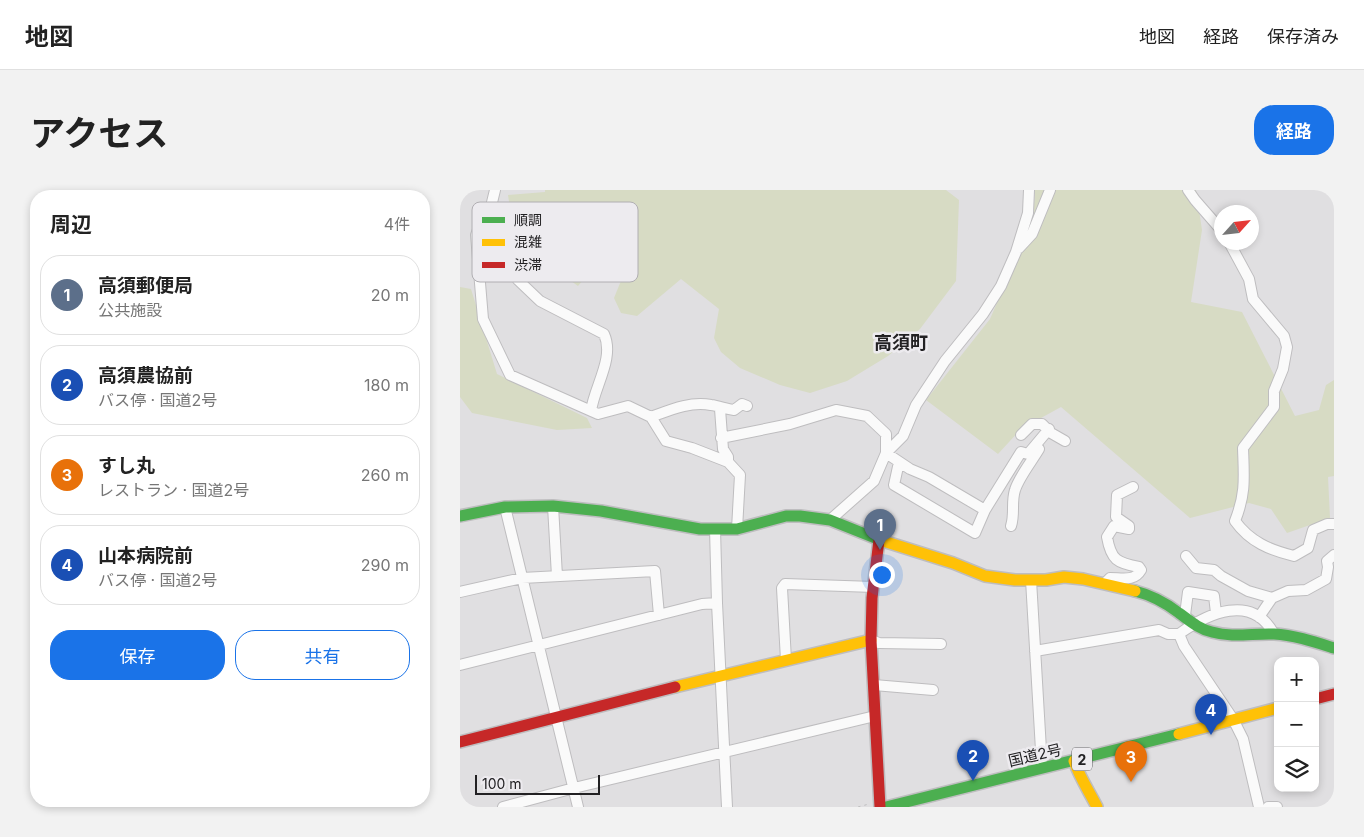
<!DOCTYPE html>
<html lang="ja">
<meta charset="utf-8">
<style>
:root{--surface:#fff;--page:#f2f2f2;--text:#222;--muted:#767676;--line:#e0e0e0;--accent:#1a73e8}
body{margin:0;font-family:Inter,"Noto Sans JP",sans-serif;background:var(--page);color:var(--text)}
.controls{position:absolute;right:15px;bottom:15px;display:grid;overflow:hidden;border-radius:10px;box-shadow:0 2px 8px #0003}
.controls button{width:45px;height:45px;display:grid;place-items:center;padding:0;border:0;border-bottom:1px solid var(--line);background:var(--surface);color:var(--text);font:25px sans-serif}
.compass{position:absolute;left:754px;top:15px;width:45px;height:45px;border-radius:50%;background:var(--surface);box-shadow:0 2px 8px #0003;rotate:63deg}
.scale{position:absolute;left:15px;bottom:12px;width:125px;box-sizing:border-box;padding-left:5px;border:2px solid #222123;border-top:0;font-size:14px;line-height:18px;white-space:nowrap;color:#222123;-webkit-text-stroke:4px #edebef;paint-order:stroke}
.you{position:absolute;left:421px;top:384px;width:18px;height:18px;margin:-12px;border:4px solid #fff;border-radius:50%;background:#1a73e8;box-shadow:0 0 0 8px #1a73e833}
.badge{display:grid;place-items:center;width:32px;height:32px;border-radius:50%;background:var(--accent);color:#fff;font-size:16px;font-weight:700}
.pin{position:absolute;translate:-50% -41px;filter:drop-shadow(0 1px 2px #0008)}
.pin::after{content:'';position:absolute;top:26px;width:18px;height:15px;background:inherit;clip-path:polygon(0 0,100% 0,50% 100%)}
.list{margin:0;padding:0;list-style:none}
h2{display:flex;justify-content:space-between;align-items:center;height:65px;margin:0;padding:0 20px;font-size:21px}
h2 small{font-size:16px;font-weight:400;color:var(--muted)}
.list li{display:grid;grid-template-columns:32px 1fr auto;gap:15px;align-items:center;box-sizing:border-box;height:80px;margin:0 10px 10px;padding:0 10px;border:1px solid var(--line);border-radius:20px}
.list b{display:block;font-size:19px;white-space:nowrap}
.list p{margin:0;font-size:16px;white-space:nowrap;color:var(--muted)}
.list em{font-size:16px;font-style:normal;color:var(--muted)}
.actions{display:flex;gap:10px;padding:15px 20px}
.actions a{flex:1;padding:11px 0;border:1px solid var(--accent);border-radius:20px;text-align:center;font-size:18px;color:var(--accent)}
.actions .main{background:var(--accent);color:#fff}
.icon{flex:none;width:28px;height:28px;fill:none;stroke:currentColor;stroke-width:2;stroke-linecap:round;stroke-linejoin:round}
.map{position:relative;flex:none;width:874px;height:617px;overflow:hidden;border-radius:20px}
header{display:flex;align-items:center;gap:30px;box-sizing:border-box;height:70px;padding:0 25px;background:var(--surface);border-bottom:1px solid var(--line)}
header strong{font-size:24px}
nav{display:flex;gap:28px;margin-inline-start:auto;font-size:18px}
.intro{display:flex;align-items:center;justify-content:space-between;box-sizing:border-box;height:120px;padding:0 30px}
h1{margin:0;font-size:35px}
.button{padding:12px 22px;border-radius:20px;background:var(--accent);color:#fff;font-size:18px;font-weight:700}
main{display:flex;gap:30px;padding:0 30px}
aside{flex:1;background:var(--surface);border-radius:20px;box-shadow:0 2px 8px #0003}
.map>svg:first-child{display:block}
.green{fill:#d7dbc4}
.lines{fill:none;stroke-linecap:round;stroke-linejoin:round}
.street-casing{stroke:#bebdbf;stroke-width:12}
.fast-casing{stroke:#bebdbf;stroke-width:14}
.slow-casing{stroke:#bebdbf;stroke-width:14}
.jam-casing{stroke:#bebdbf;stroke-width:14}
.path{stroke:#bebebf;stroke-width:1;stroke-dasharray:2.5 4;stroke-linecap:butt}
.street{stroke:#fafafa;stroke-width:10}
.fast{stroke:#4caf50;stroke-width:11}
.slow{stroke:#ffc107;stroke-width:11}
.jam{stroke:#c62828;stroke-width:11}
.labels{text-anchor:middle;dominant-baseline:central;stroke-width:5;stroke-linejoin:round;paint-order:stroke}
.shield{fill:#edebef;stroke:#5f5e60;stroke-width:1}
.shield-label{font-size:14px;font-weight:bold;fill:#222123}
.street-label{font-size:15px;fill:#222123;stroke:#edebef}
.quarter-label{font-size:18px;font-weight:bold;fill:#222123;stroke:#edebef}
.key{fill:#edebef;stroke:#b0aeb2;stroke-width:1}
.key-label{font-size:14px;fill:#222123}
</style>
<header>
<strong>地図</strong>
<nav><a>地図</a><a>経路</a><a>保存済み</a></nav>
</header>
<div class="intro"><h1>アクセス</h1><a class="button">経路</a></div>
<main>
<aside>
<h2>周辺<small>4件</small></h2>
<ul class="list">
<li><span class="badge" style="background:#5c6f8a">1</span><div><b>高須郵便局</b><p>公共施設</p></div><em>20 m</em></li>
<li><span class="badge" style="background:#1a4fb4">2</span><div><b>高須農協前</b><p>バス停 · 国道2号</p></div><em>180 m</em></li>
<li><span class="badge" style="background:#e8710a">3</span><div><b>すし丸</b><p>レストラン · 国道2号</p></div><em>260 m</em></li>
<li><span class="badge" style="background:#1a4fb4">4</span><div><b>山本病院前</b><p>バス停 · 国道2号</p></div><em>290 m</em></li>
</ul>
<div class="actions"><a class="main">保存</a><a>共有</a></div>
</aside>
<div class="map">
<svg width="874" height="617" viewBox="0 0 874 617">
<rect width="100%" height="100%" fill="#e0dfe1"/>
<path class="green" d="M85,0H486L499,10L496,91L460,139L428,166L387,191L350,203L320,195L280,178L261,162L254,148L259,119L221,89L177,126L161,123L154,108L169,71L152,56L118,96L55,51L48,5L85,2Z
M575,0H736L742,40L731,112L782,122L835,226L859,220L866,195L874,190V286L868,287L870,328L827,343L811,319L789,313L730,328L601,217L561,239L538,264L466,210L530,129L558,64L574,17Z
M0,97L11,99L37,184L127,228L132,238L97,240L12,223L0,207Z"/>
<g class="lines">
<defs>
<path id="street" d="M35,0L27,33L58,90L80,111L144,144C155,168 134,197 131,221
M728,0L735,10L762,41
M31,18L26,19L16,45L23,129L50,185L138,224L168,216L191,227L206,251L232,258L268,272L280,285L277,339
M769,52L789,89L793,109L824,146L827,157L823,179L814,201V217L783,258C784,288 786,303 775,331C790,352 810,360 834,366L848,358L853,340L867,334H874
M559,58L572,44L590,0
M260,219L263,259L268,267V272
M191,227C210,220 230,211 251,215C259,216 266,219 274,220L282,214L287,216
M561,245L572,234H582L591,243L605,251
M261,248L330,234L376,220L407,226L426,244V263L450,279L469,287L525,320
M439,272L434,295L515,343L525,320L561,262L568,264L589,239
M93,316L97,386
M45,317L118,617
M370,330L414,291L426,263L443,246L456,215L485,171L523,124L541,96L556,62L568,23L569,0
M551,336C555,324 551,312 555,300C559,287 572,271 579,259
M255,339L257,413L267,617
M726,366L736,378L754,380L761,386L788,401L812,408
M571,390L582,577
M645,393L650,388C662,388 674,392 681,380L679,377C657,373 651,370 647,347L654,336L669,339V336L656,327L657,305L673,297
M0,402L62,388L195,381L199,425
M799,427L812,408L828,401L846,400L866,389L868,377L867,371L874,365
M730,432L725,425L728,402L754,406L756,423
M411,450L419,453L481,454
M575,461L699,440L708,444H719
M326,470L322,398L325,394L414,397
M0,475L242,414L257,413
M414,495L473,500
M43,617L114,598L415,526
M799,617L783,549L773,529L724,456L719,444C748,423 792,403 814,444
M808,617H817"/>
<path id="fast" d="M0,326L45,317L93,316L141,321L240,339H277L326,326H340L370,330L420,350
M675,401C691,405 706,413 719,423C730,431 739,439 752,442C773,448 793,443 814,444C834,445 855,452 874,458
M426,617L719,544"/>
<path id="slow" d="M420,350L493,373L525,386L555,390H586L604,387L623,389L675,401
M215,497L411,450
M719,544L818,518
M614,571C620,588 629,601 637,617"/>
<path id="jam" d="M419,350L412,408L411,450L420,617
M855,509L874,504
M0,552L215,497"/>
</defs>
<use href="#street" class="street-casing"/>
<use href="#fast" class="fast-casing"/>
<use href="#slow" class="slow-casing"/>
<use href="#jam" class="jam-casing"/>
<path class="path" d="M398,617L409,614"/>
<use href="#street" class="street"/>
<use href="#fast" class="fast"/>
<use href="#slow" class="slow"/>
<use href="#jam" class="jam"/>
</g>
<g class="labels">
<rect class="shield" x="612" y="557.5" width="20" height="23" rx="4"/>
<g class="shield-label">
<text x="622" y="569">2</text>
</g>
<g class="street-label">
<text transform="translate(575 565) rotate(-13)">国道2号</text>
</g>
<g class="quarter-label">
<text x="441" y="152">高須町</text>
</g>
</g>
<rect x="12" y="12" width="166" height="80" rx="8" class="key"/>
<rect x="22" y="27" width="23" height="6" fill="#4caf50"/>
<rect x="22" y="49" width="23" height="7" fill="#ffc107"/>
<rect x="22" y="72" width="23" height="6" fill="#c62828"/>
<g class="key-label">
<text x="54" y="35">順調</text>
<text x="54" y="57">混雑</text>
<text x="54" y="80">渋滞</text>
</g>
</svg>
<div class="controls">
<button>+</button>
<button>−</button>
<button><svg class="icon" aria-label="layers" viewBox="0 0 24 24"><path d="M12 4l9 5-9 5-9-5zM3 14l9 5 9-5"/></svg></button>
</div>
<svg class="compass" viewBox="-18 -18 36 36"><path d="M0-13l5 13h-10z" fill="#e53935"/><path d="M0 13l5-13h-10z" fill="#767676"/></svg>
<div class="scale">100 m</div>
<div class="you"></div>
<div class="pin badge" style="left:420px;top:360px;background:#5c6f8a">1</div>
<div class="pin badge" style="left:513px;top:591px;background:#1a4fb4">2</div>
<div class="pin badge" style="left:671px;top:592px;background:#e8710a">3</div>
<div class="pin badge" style="left:751px;top:545px;background:#1a4fb4">4</div>
</div>
</main>
